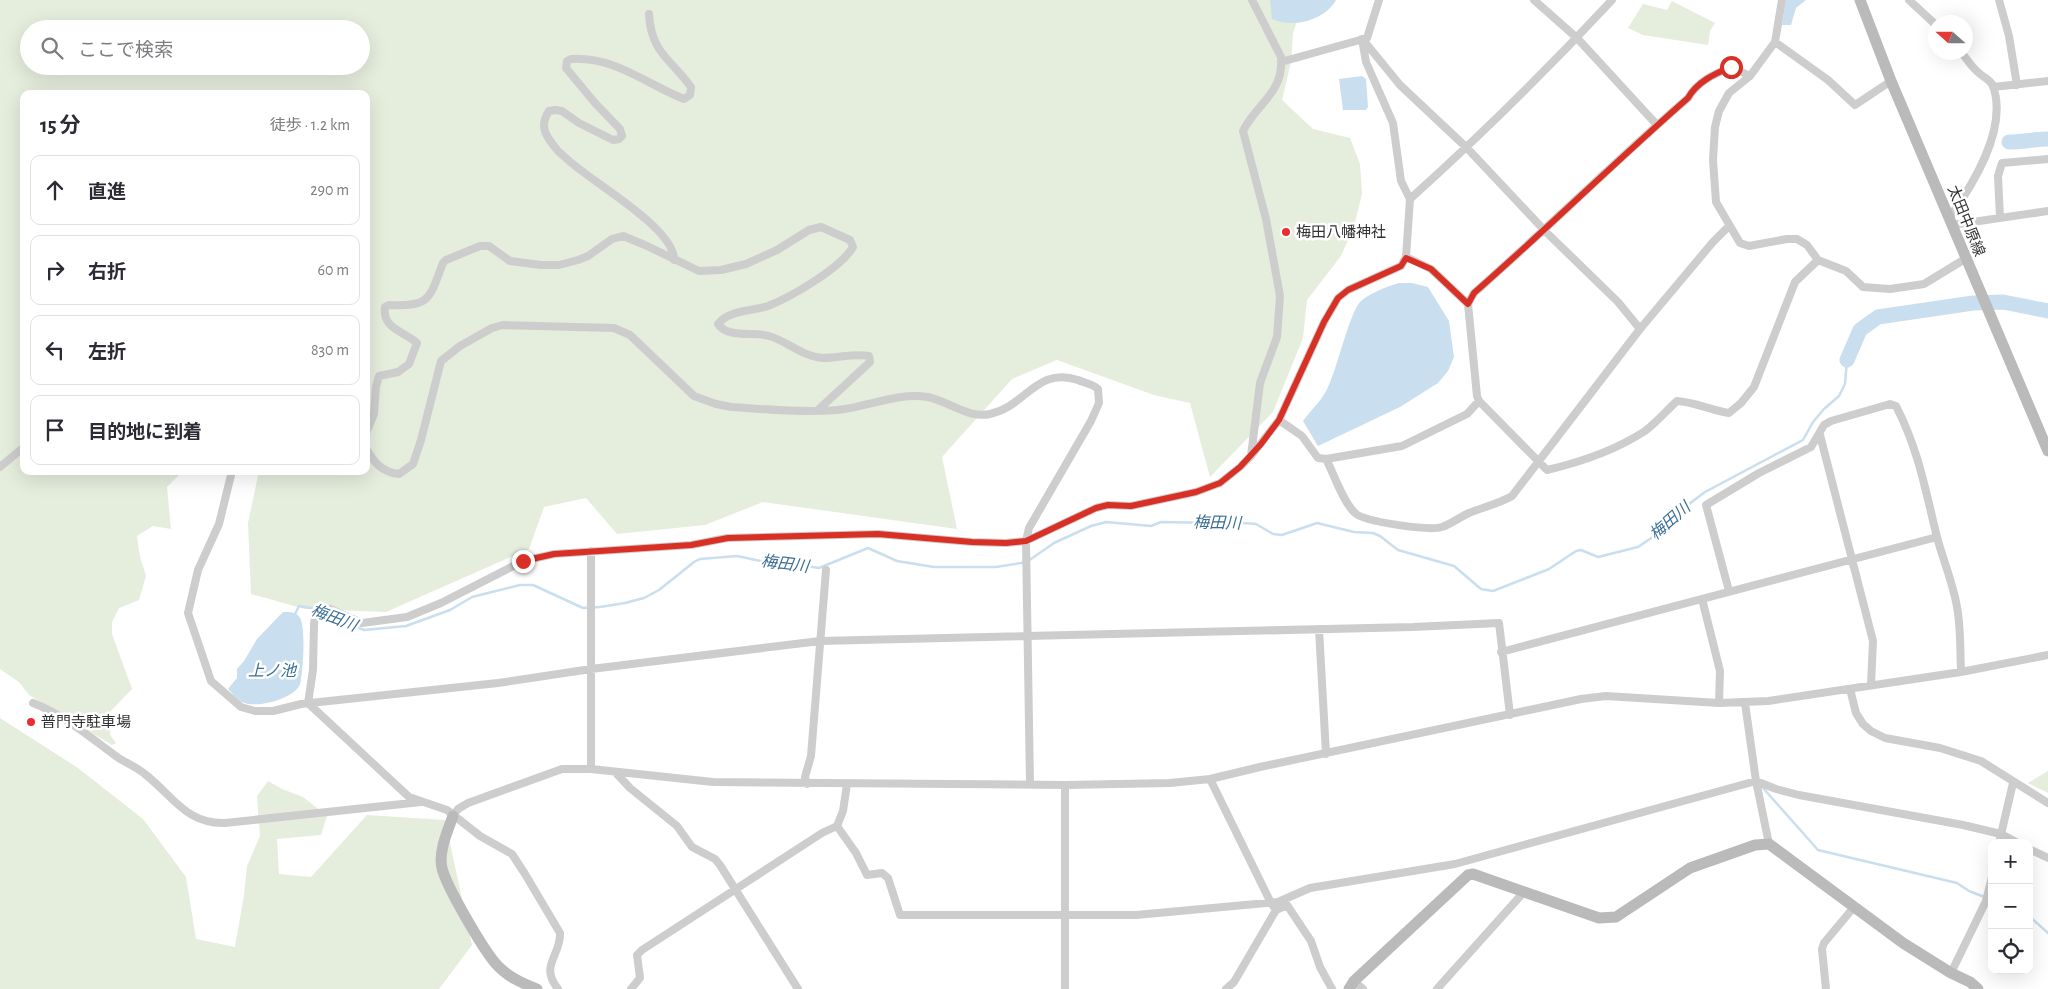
<!DOCTYPE html>
<html lang="ja">
<meta charset="utf-8">
<style>
:root{--surface:#fff;--page:#f7f7f7;--text:#2b2b33;--muted:#7c7c81;--line:#e1e1e2}
body{margin:0;font-family:"Alegreya Sans","Noto Sans JP",sans-serif;background:var(--page);color:var(--text)}
.controls{position:absolute;right:15px;bottom:15px;display:grid;overflow:hidden;border-radius:10px;box-shadow:0 5px 20px #0002}
.controls button{width:45px;height:45px;display:grid;place-items:center;padding:0;border:0;border-bottom:1px solid var(--line);background:var(--surface);color:var(--text);font:25px sans-serif}
.compass{position:absolute;left:1928px;top:15px;width:45px;height:45px;border-radius:50%;background:var(--surface);box-shadow:0 5px 20px #0002;rotate:291deg}
.stop{position:absolute;width:15px;height:15px;margin:-11px;border:4px solid #d93025;border-radius:50%;background:#fff}
.stop.end{background:#d93025;border-color:#fff;box-shadow:0 1px 5px #0008}
.list{margin:0;padding:0;list-style:none}
h2{display:flex;justify-content:space-between;align-items:center;height:65px;margin:0;padding:0 20px;font-size:21px}
h2 small{font-size:16px;font-weight:400;color:var(--muted)}
.list li{display:grid;grid-template-columns:32px 1fr auto;gap:15px;align-items:center;box-sizing:border-box;height:70px;margin:0 10px 10px;padding:0 10px;border:1px solid var(--line);border-radius:10px}
.list b{display:block;font-size:19px;white-space:nowrap}
.list em{font-size:16px;font-style:normal;color:var(--muted)}
.icon{flex:none;width:28px;height:28px;fill:none;stroke:currentColor;stroke-width:2;stroke-linecap:round;stroke-linejoin:round}
.map{position:relative;flex:none;width:2048px;height:989px;overflow:hidden}
.search{position:absolute;background:var(--surface);box-shadow:0 5px 20px #0002;left:20px;top:20px;width:350px;height:55px;display:flex;align-items:center;gap:12px;box-sizing:border-box;padding:0 18px;border-radius:28px;color:var(--muted);font-size:19px}
.panel{position:absolute;background:var(--surface);box-shadow:0 5px 20px #0002;left:20px;top:90px;width:350px;height:385px;border-radius:10px}
.map>svg:first-child{display:block}
.green{fill:#e5eddd;fill-rule:evenodd}
.water{fill:#c9deee}
.lines{fill:none;stroke-linecap:round;stroke-linejoin:round}
.stream{stroke:#c9deee;stroke-width:2.5}
.river{stroke:#c9deee;stroke-width:15}
.street{stroke:#cdcdcd;stroke-width:8}
.secondary{stroke:#bababa;stroke-width:11}
.route{stroke:#d93025;stroke-width:6}
.poi-dot{fill:#ed2b32;stroke:#fff;stroke-width:2}
.labels{text-anchor:middle;dominant-baseline:central;stroke-width:5;stroke-linejoin:round;paint-order:stroke}
.street-label{font-size:15px;fill:#303030;stroke:#fff}
.poi-label{font-size:15px;fill:#303030;stroke:#fff;text-anchor:start}
.water-label{font-size:16px;font-style:italic;fill:#396e96;stroke:#fff}
</style>
<div class="map">
<svg width="2048" height="989" viewBox="0 0 2048 989">
<rect width="100%" height="100%" fill="#fff"/>
<path class="green" d="M0,0H1306L1303,4L1293,33L1291,62L1282,100L1313,129L1350,138L1360,164L1362,194L1354,226L1341,256L1307,300L1303,338L1273,412L1210,477L1190,403L1154,395L1057,360L1012,379L942,457L957,529L763,502L705,525L617,534L586,498L544,507L529,549L386,612L305,609L251,594L248,523L259,471H366V94H24V471H183L167,487L171,529L153,526L137,536L140,557L146,576L139,600L119,608L112,622V634L132,689L108,714L111,726L110,735L116,743L112,745L29,695L19,682L0,669ZM29,29H361V66H29Z
M1672,1L1715,23L1710,31L1708,45L1643,35L1628,28L1643,4L1667,10Z
M0,718L78,768L143,819L186,877L196,939L235,947L244,895L247,866L260,836L257,796L268,781L282,789L303,797L327,816L321,835L277,839L279,874L311,877L367,815L445,820L472,945L439,989H0Z
M2048,771V793L2028,783Z"/>
<path class="water" d="M1270,0H1336C1325,20 1293,29 1272,19Z
M1786,0H1806L1796,8L1791,25H1782Z
M1362,76L1366,79L1368,107L1366,110H1343L1339,79Z
M1399,283H1412L1428,287L1449,321L1454,357L1448,371L1438,383L1400,407L1318,446L1303,421C1311,410 1323,399 1328,387C1337,369 1350,311 1361,301C1372,292 1386,287 1399,283Z
M283,612C290,612 297,612 300,618C306,628 303,673 300,684C295,699 255,709 242,702C237,699 232,693 228,689L237,678V669L244,661L257,639Z"/>
<g class="lines">
<path class="stream" d="M294,616L299,606L317,609L323,614L364,630L406,626L450,610L472,597L520,585H533L583,608L600,607L625,603L644,598L659,590L694,562L700,559L737,556L775,564L787,563L819,568L868,548L897,561L934,567H996L1021,563L1031,559L1054,543L1091,526L1106,522L1151,526L1161,522L1215,523L1235,525L1243,523L1256,524L1273,534L1282,535L1317,523L1354,532L1373,533L1380,536L1398,550L1454,566L1481,589L1493,591L1549,569L1576,551L1581,550L1598,557L1638,547L1663,530L1681,510L1705,492L1803,440L1813,422L1824,409L1839,396L1845,384L1847,360
M1763,788L1818,850L1957,883L1969,891L1992,900
M2029,916L2048,933"/>
<path class="river" d="M2009,142C2023,142 2035,139 2048,139
M1847,360L1860,330L1878,317L1973,303L2003,302L2048,311"/>
<path class="street" d="M1534,0L1577,38L1657,125
M1782,0L1775,42L1750,76L1729,93L1719,111L1715,127L1713,160L1716,202L1740,243L1749,246L1787,239H1797L1807,245L1818,260L1846,271L1863,287L1890,289L1924,284L1965,259
M1909,0L1936,25
M1999,0L2009,36L2017,85
M649,14C651,53 671,59 691,87L690,95L684,99C646,84 614,56 571,59L567,61L566,68L595,103L620,129L622,136L619,139L613,140L579,123L562,111L555,110L549,111C538,127 547,138 558,151C566,158 573,165 582,171C603,188 675,231 674,260
M1364,41L1400,85L1467,148L1545,231L1618,302L1640,329
M1775,42L1828,80L1855,105L1891,81
M1281,62L1367,38L1379,0
M1750,76L1731,67C1714,74 1697,82 1688,98C1615,161 1547,229 1474,293L1468,304L1477,396L1479,401L1547,470C1581,462 1616,450 1645,431C1656,423 1666,411 1677,401C1694,402 1711,410 1729,413L1741,403L1754,387L1795,282L1818,260
M1993,87L2048,81
M1410,199C1480,136 1548,69 1612,0
M1949,218C1973,185 2008,128 1993,86C1990,79 1984,78 1979,73C1972,68 1967,59 1961,52
M2000,218L1998,176L2002,163L2048,159
M1952,225L2048,211
M1406,257L1431,269L1468,304
M1279,420L1302,436L1318,458L1326,459L1402,446L1467,414L1479,401
M366,433L374,414L376,387L379,376L398,372L409,364L417,343C404,331 382,329 385,307L389,305C431,307 429,299 443,263L446,260L480,246H489L510,261L541,265H559L578,260L588,256L612,239L623,236L645,245L699,271L721,270L746,264L777,250L809,230L821,227L850,240L853,247C841,268 791,297 768,306C753,311 728,310 718,324C728,339 754,331 769,336C787,341 803,357 823,358C838,358 854,353 869,356L870,362L818,410
M1820,435L1873,641L1871,684
M366,448C374,463 382,472 399,474L413,464L421,440L441,361L460,346L492,328L503,325L614,328L630,335L694,396L716,404L731,407C765,409 802,413 837,410C867,407 898,392 928,397C948,401 969,419 990,414C1025,407 1037,366 1078,380C1085,383 1093,384 1098,389L1099,403L1091,421L1029,528L1026,541L1030,784
M1251,456L1260,383L1277,337L1280,296L1266,219L1243,131C1257,103 1284,93 1281,57L1252,0
M1326,459C1334,474 1343,502 1355,513C1364,522 1430,531 1442,527C1451,524 1460,517 1469,513C1484,507 1498,504 1512,496L1640,329L1713,242L1729,226
M0,467L24,447
M232,471L219,524L198,570L188,613L211,681L241,707L255,711H273L301,704L498,683L591,669L820,641L1413,627L1499,623L1510,715
M1729,591L1706,505L1759,473L1811,447L1824,425L1831,421L1890,404L1896,406C1919,451 1925,489 1937,537C1943,560 1953,583 1957,607C1961,628 1960,651 1961,672
M1702,599L1720,671L1719,703
M1319,629L1326,754
M1501,652L1937,537
M1850,689L1856,713L1863,724L1871,731L1885,738L1940,748L1981,761L2048,803
M33,703C64,715 90,737 117,757C126,763 137,767 146,775C173,796 186,824 225,823L421,802
M1745,703L1756,781L1769,844
M591,769V551
M616,773L630,788L677,826L692,847L715,859L720,865L798,989
M1210,779L1271,903L1276,910L1287,905L1311,941L1320,967L1332,989
M807,784L805,777L811,756L826,570
M1065,785V989
M453,816L458,809L468,803L562,769H591L713,782L1065,785L1170,783L1210,779L1260,767L1581,699L1606,696L1719,703L1768,701L1961,672L2048,655
M837,826L856,853L867,875L882,873L888,878L900,915H1136L1278,902L1310,888L1455,864L1756,781L1776,789L1799,795L1963,825L2001,834L2018,843
M1999,843L2013,783
M2029,849L2048,858
M1951,973L1986,901L1992,877
M1354,981L1363,989
M558,989C539,965 561,956 560,933L525,874L512,854L480,836L447,810L409,797L308,703L313,670L314,624L315,617L323,609H330L362,623L407,617L441,603L523,561L554,554L691,545L727,538L878,534L972,542L1006,543L1026,541L1096,508L1108,505L1131,506L1196,492L1220,483L1240,467L1251,456L1279,420L1324,322L1338,298L1348,290L1401,266L1406,257L1410,199L1401,181L1393,123L1366,62L1362,39
M631,989L640,978L637,955L642,950L822,833L837,826L843,811L847,784
M1226,989L1234,982L1276,910
M1437,989L1523,893
M1826,989L1822,949L1824,943L1854,907"/>
<path class="secondary" d="M1860,0L1891,81L2048,451
M453,816C448,830 438,852 442,868C446,886 484,951 497,965C508,977 522,983 537,989
M1349,989L1354,981L1468,875L1473,874L1599,918L1616,917L1690,868L1755,845L1769,844L1903,943L1951,973L1970,982L1978,989"/>
</g>
<g class="lines">
<path class="route" d="M523,561L554,554L691,545L728,538L878,534L972,542L1006,543L1026,541L1096,508L1108,505L1131,506L1196,492L1220,483L1240,467L1261,444L1279,420L1324,322L1338,298L1348,290L1401,266L1406,258L1431,269L1468,304L1474,293C1547,229 1615,162 1688,98C1697,82 1714,74 1731,67"/>
</g>
<g class="poi-dot">
<circle cx="1286" cy="232" r="5"/>
<circle cx="31" cy="722" r="5"/>
</g>
<g class="labels">
<g class="street-label">
<text transform="translate(1966 221) rotate(68)">太田中原線</text>
</g>
<g class="poi-label">
<text x="1296" y="232">梅田八幡神社</text>
<text x="41" y="722">普門寺駐車場</text>
</g>
<g class="water-label">
<text transform="translate(1670 521) rotate(-41)">梅田川</text>
<text transform="translate(1217 523) rotate(1)">梅田川</text>
<text transform="translate(785 564) rotate(7)">梅田川</text>
<text transform="translate(334 618) rotate(21)">梅田川</text>
<text x="272" y="671">上ノ池</text>
</g>
</g>
</svg>
<div class="controls">
<button>+</button>
<button>−</button>
<button><svg class="icon" aria-label="locate" viewBox="0 0 24 24"><circle cx="12" cy="12" r="6"/><path d="M12 2v4M12 18v4M2 12h4M18 12h4"/></svg></button>
</div>
<svg class="compass" viewBox="-18 -18 36 36"><path d="M0-13l5 13h-10z" fill="#e53935"/><path d="M0 13l5-13h-10z" fill="#7c7c81"/></svg>
<div class="stop" style="left:1731px;top:67px"></div>
<div class="stop end" style="left:523px;top:561px"></div>
<div class="search"><svg class="icon" aria-label="search" viewBox="0 0 24 24"><circle cx="10" cy="10" r="6"/><path d="M15 15l6 6"/></svg>ここで検索</div>
<section class="panel">
<h2>15 分<small>徒歩 · 1.2 km</small></h2>
<ul class="list">
<li><svg class="icon" aria-label="ahead" viewBox="0 0 24 24"><path d="M12 20V5M6 11l6-6 6 6"/></svg><div><b>直進</b></div><em>290 m</em></li>
<li><svg class="icon" aria-label="right" viewBox="0 0 24 24"><path d="M7 20v-9h11M14 6l5 5-5 5"/></svg><div><b>右折</b></div><em>60 m</em></li>
<li><svg class="icon" aria-label="left" viewBox="0 0 24 24"><path d="M17 20v-9H6M10 6l-5 5 5 5"/></svg><div><b>左折</b></div><em>830 m</em></li>
<li><svg class="icon" aria-label="arrive" viewBox="0 0 24 24"><path d="M6 21V4h12l-3 4 3 4H6"/></svg><div><b>目的地に到着</b></div></li>
</ul>
</section>
</div>
